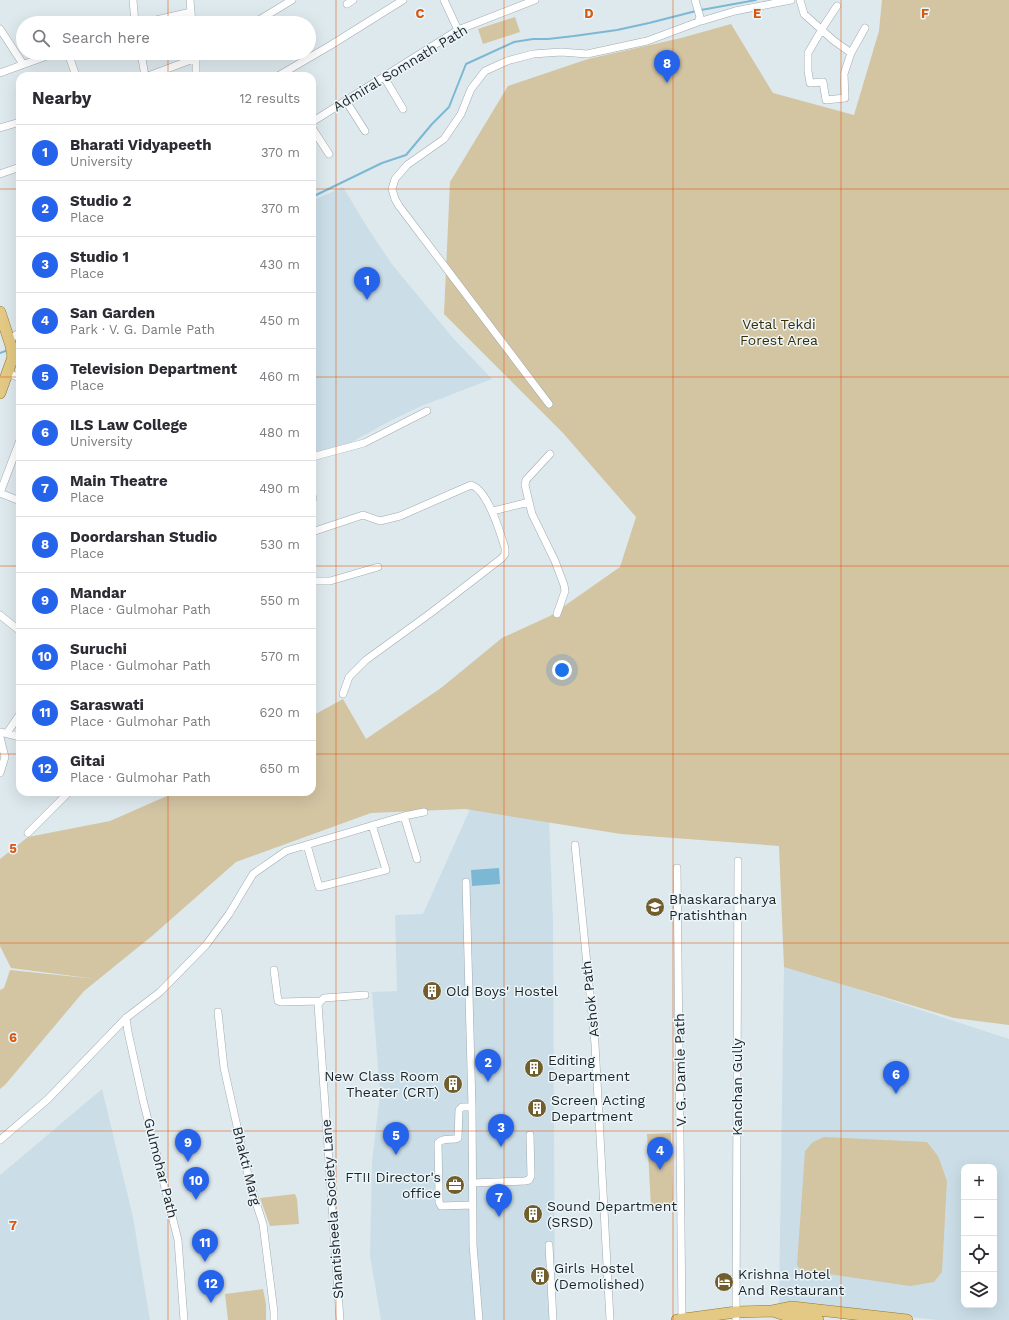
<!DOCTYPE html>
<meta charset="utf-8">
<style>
:root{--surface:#fff;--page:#f2f2f3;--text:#2b2b33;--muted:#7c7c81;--line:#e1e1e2;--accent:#2563eb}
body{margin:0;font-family:"Work Sans",sans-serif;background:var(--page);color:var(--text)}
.controls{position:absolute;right:12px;bottom:12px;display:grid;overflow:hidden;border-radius:8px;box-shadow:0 4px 16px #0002}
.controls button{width:36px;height:36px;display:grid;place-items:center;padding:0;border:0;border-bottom:1px solid var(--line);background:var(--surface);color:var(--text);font:20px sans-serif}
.you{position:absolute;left:562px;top:670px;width:14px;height:14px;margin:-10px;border:3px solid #fff;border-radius:50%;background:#1a73e8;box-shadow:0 0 0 6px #1a73e833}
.badge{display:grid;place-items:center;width:26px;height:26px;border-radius:50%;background:var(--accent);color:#fff;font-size:13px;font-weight:700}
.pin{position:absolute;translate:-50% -33px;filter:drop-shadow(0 1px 2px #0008)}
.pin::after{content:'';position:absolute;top:21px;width:14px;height:12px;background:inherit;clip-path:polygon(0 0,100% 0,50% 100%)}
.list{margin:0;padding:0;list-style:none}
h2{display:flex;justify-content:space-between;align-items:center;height:52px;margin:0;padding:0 16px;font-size:17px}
h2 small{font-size:13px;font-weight:400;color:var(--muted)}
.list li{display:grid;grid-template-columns:26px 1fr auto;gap:12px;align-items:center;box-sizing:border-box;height:56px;padding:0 16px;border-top:1px solid var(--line)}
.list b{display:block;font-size:15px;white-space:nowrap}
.list p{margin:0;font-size:13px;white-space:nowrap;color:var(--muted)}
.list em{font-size:13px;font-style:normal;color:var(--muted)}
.icon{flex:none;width:22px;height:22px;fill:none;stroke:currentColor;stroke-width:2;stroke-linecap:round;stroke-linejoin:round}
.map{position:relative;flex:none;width:1009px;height:1320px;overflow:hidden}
.search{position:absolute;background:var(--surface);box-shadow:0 4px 16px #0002;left:16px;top:16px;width:300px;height:44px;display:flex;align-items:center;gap:10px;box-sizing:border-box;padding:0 14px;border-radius:22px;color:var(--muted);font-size:15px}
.panel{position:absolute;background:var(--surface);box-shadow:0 4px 16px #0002;left:16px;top:72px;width:300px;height:724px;border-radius:12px}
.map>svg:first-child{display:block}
.built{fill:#cbdee7;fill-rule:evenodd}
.green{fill:#d3c4a2}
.water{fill:#7cb8d3}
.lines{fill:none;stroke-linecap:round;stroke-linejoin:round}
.stream{stroke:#7cb8d3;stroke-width:2}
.minor-casing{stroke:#a0abb0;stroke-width:8}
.primary-casing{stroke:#92782d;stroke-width:12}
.minor{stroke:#fff;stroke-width:7}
.primary{stroke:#e3c984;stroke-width:11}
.grid{fill:none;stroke:#de560d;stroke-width:1;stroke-opacity:0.55}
.labels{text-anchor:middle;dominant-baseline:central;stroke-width:3;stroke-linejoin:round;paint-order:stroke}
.street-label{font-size:14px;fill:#1f2325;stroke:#ebf6fb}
.park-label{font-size:14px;fill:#3c2d01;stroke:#ebf6fb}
.poi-label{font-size:14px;fill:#1f2325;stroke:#ebf6fb;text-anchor:start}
.grid-label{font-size:13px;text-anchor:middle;font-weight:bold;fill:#de560d;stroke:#ebf6fb;stroke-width:3;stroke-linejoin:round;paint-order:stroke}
</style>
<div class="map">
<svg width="1009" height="1320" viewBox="0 0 1009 1320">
<rect width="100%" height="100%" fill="#dee9ee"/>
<path class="built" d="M343,187L369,230L391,263L453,338L492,379L419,407L392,420L350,443L312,453V201Z
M470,809L549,818L553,921L555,1320H381L370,1256L372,1161L380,1094L372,992L397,991L395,915L423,914Z
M784,965L1009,1039V1320H938L779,1303ZM964,1167H994V1305H964Z
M102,1089L133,1217L150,1320H0V1175Z"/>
<path class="green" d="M882,0H1009V1025L954,1018L784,967L779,846L621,834L465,809L371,813L236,862L152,936L84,991L5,1085L0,1089V990L4,988L10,970L96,979L11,968L0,946V859L28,837L110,821L176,792H312V716L343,699L366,739L441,688L502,638L550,616L620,567L636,517L563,433L444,314L450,182L508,86L588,59L681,38L731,24L773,93L854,115L879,31Z
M515,17L520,32L483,44L478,29Z
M671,1133L673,1207H651L647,1134Z
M824,1137L927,1142L938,1156L947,1181L942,1272L934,1282L910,1286L801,1270L797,1265L805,1151L813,1142Z
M295,1194L297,1199L299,1224L270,1226L260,1198Z
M263,1289L266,1304V1320H228L225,1294Z"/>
<path class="water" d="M499,868L500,884L472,886L471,870Z"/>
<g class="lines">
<path class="stream" d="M701,10L756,0
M312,197L382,163L406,155L432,124L449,107L466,64L514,42L533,39H548L574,36L617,30L649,23L696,11
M0,353L8,350"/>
<defs>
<path id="minor" d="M133,0L135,23
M190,0L192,23
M444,0L458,30
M800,0L804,14L833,40L851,53
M347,4L353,0
M837,6L825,24L808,53V71L810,83L823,82L826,100L845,98L844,74L851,53L865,28
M700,18L702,21L705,20L735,11L791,0
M143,23L191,12
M254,23L292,0
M0,29L23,64
M68,53L76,76
M141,53L145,76
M0,73L55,53
M148,76L196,58L204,53
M196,76V55
M278,76L331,45L403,0
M384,77L403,109
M346,101L365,131
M312,122L458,30L535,0
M0,128L20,122
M312,128L329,154
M0,174L20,167
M9,340L20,332
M8,373L20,378
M549,404L399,206L395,199L392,189L395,179L407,165L444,139L461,114L471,89L485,71L507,61L533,54L561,52L587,54L647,41L698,22L700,17L695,0
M312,457L364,443L427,411
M0,493L20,440
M0,493L20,501
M312,498H313
M529,502L525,485L526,480L550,454
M493,511L529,502L532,514L555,561L564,585L565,591L557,614
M312,532L363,515L380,521L400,516L471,485C488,490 500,532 505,548V554L502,558L432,612L366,660L349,677L343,694
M312,581H330L378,567
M0,615L20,631
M0,732L20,737
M7,733L20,714
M0,737L5,757L0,773
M404,816L424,812
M28,833L69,792
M307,845L319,887L386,870L372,825
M575,845L595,1044L610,1320
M677,868L682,1319
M466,882L472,1107L473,1245L479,1320
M274,970L278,1001L281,1002L320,1001
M218,1012L224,1068L250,1184L263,1224L274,1312V1320
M126,1018L128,1032L143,1100L178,1240L184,1320
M472,1107H462L459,1110L458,1138C451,1141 443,1137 438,1143L439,1194V1202L441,1206L472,1205
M0,1140L48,1099L126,1018L160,992L206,945L229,914L253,874L286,851L404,816L417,859
M472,1183L525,1181L529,1180L531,1176L530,1135
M549,1245L553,1320
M340,1320L318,1004L324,998L365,995
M736,1320L738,861"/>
<path id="primary" d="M0,312L11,346L13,357L0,393
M773,1311L791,1317L818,1320
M677,1320L736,1312L772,1311L792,1307L907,1320"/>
</defs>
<use href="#minor" class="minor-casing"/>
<use href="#primary" class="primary-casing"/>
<use href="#minor" class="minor"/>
<use href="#primary" class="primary"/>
</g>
<path class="grid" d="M168,0V23M336,0V1320M504,0V1320M673,0V1320M841,0V1320M168,53V76M0,189H20M312,189H1009M0,377H20M312,377H1009M0,566H20M312,566H1009M0,754H20M312,754H1009M168,792V1320M0,943H1009M0,1131H1009"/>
<defs>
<symbol id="school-disc" viewBox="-11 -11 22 22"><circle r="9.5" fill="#725e2d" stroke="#ebf6fb"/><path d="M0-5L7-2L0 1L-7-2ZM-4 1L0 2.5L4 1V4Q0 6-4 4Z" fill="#fff"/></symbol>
<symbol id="building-disc" viewBox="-11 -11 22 22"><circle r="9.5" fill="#725e2d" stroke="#ebf6fb"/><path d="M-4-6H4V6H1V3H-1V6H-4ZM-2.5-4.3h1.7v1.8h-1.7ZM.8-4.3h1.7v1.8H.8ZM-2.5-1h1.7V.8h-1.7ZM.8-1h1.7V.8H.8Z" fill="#fff"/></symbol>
<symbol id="office-disc" viewBox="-11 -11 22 22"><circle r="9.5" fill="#725e2d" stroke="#ebf6fb"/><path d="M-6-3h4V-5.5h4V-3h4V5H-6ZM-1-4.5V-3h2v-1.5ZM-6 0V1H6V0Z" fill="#fff"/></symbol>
<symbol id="hotel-disc" viewBox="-11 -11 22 22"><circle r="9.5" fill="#725e2d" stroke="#ebf6fb"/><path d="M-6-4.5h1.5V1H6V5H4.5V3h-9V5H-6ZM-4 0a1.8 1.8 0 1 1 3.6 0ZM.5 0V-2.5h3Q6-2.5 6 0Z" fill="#fff"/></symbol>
</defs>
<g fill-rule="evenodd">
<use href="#school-disc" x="644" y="896" width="22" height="22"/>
<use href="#building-disc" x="421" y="980" width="22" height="22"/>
<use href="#building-disc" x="523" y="1057" width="22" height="22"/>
<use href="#building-disc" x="442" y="1073" width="22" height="22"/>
<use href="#building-disc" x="526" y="1097" width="22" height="22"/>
<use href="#office-disc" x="444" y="1174" width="22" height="22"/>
<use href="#building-disc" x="522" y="1203" width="22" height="22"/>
<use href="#building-disc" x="529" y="1265" width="22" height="22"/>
<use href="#hotel-disc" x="713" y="1271" width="22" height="22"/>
</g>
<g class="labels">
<g class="street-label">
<text transform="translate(400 68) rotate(-31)">Admiral Somnath Path</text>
<text transform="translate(590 999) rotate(-96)">Ashok Path</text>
<text transform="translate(680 1070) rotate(-91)">V. G. Damle Path</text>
<text transform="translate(737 1087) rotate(-90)">Kanchan Gully</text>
<text transform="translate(247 1166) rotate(76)">Bhakti Marg</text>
<text transform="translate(161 1168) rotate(76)">Gulmohar Path</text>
<text transform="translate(332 1209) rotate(-94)">Shantisheela Society Lane</text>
</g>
<g class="park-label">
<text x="779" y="324">Vetal Tekdi<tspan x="779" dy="16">Forest Area</tspan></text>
</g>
<g class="poi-label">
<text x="669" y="899">Bhaskaracharya<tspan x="669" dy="16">Pratishthan</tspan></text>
<text x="446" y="991">Old Boys' Hostel</text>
<text x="548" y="1060">Editing<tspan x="548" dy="16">Department</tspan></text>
<text x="439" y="1076" text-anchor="end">New Class Room<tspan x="439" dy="16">Theater (CRT)</tspan></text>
<text x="551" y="1100">Screen Acting<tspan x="551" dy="16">Department</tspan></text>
<text x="441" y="1177" text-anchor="end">FTII Director's<tspan x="441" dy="16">office</tspan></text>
<text x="547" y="1206">Sound Department<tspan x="547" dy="16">(SRSD)</tspan></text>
<text x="554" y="1268">Girls Hostel<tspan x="554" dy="16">(Demolished)</tspan></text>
<text x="738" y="1274">Krishna Hotel<tspan x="738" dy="16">And Restaurant</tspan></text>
</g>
</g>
<g class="grid-label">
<text x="420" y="18">C</text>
<text x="589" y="18">D</text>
<text x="757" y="18">E</text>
<text x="925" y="18">F</text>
<text x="13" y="853">5</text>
<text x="13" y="1042">6</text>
<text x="13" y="1230">7</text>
</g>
</svg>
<div class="controls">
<button>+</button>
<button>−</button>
<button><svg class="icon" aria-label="locate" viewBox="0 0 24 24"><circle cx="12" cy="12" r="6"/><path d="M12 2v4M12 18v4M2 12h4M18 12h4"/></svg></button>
<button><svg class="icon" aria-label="layers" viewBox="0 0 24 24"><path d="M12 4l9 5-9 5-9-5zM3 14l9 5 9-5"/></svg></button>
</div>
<div class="you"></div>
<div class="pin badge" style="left:367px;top:300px">1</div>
<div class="pin badge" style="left:488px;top:1082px">2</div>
<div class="pin badge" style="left:501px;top:1147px">3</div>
<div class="pin badge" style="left:660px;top:1170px">4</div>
<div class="pin badge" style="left:396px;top:1155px">5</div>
<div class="pin badge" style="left:896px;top:1094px">6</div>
<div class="pin badge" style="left:499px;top:1217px">7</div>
<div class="pin badge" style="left:667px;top:83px">8</div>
<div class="pin badge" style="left:188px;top:1162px">9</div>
<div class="pin badge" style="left:196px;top:1200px">10</div>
<div class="pin badge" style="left:205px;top:1262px">11</div>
<div class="pin badge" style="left:211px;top:1303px">12</div>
<div class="search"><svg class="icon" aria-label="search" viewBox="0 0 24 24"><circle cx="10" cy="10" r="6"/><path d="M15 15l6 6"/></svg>Search here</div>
<section class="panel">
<h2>Nearby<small>12 results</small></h2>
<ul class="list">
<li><span class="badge">1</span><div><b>Bharati Vidyapeeth</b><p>University</p></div><em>370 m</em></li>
<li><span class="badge">2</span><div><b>Studio 2</b><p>Place</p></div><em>370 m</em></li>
<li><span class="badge">3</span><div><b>Studio 1</b><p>Place</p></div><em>430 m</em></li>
<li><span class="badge">4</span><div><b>San Garden</b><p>Park · V. G. Damle Path</p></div><em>450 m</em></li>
<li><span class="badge">5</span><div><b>Television Department</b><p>Place</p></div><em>460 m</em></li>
<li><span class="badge">6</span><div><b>ILS Law College</b><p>University</p></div><em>480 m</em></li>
<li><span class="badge">7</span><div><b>Main Theatre</b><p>Place</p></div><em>490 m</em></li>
<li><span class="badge">8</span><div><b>Doordarshan Studio</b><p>Place</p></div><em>530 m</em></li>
<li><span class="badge">9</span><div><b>Mandar</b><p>Place · Gulmohar Path</p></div><em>550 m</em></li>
<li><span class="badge">10</span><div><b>Suruchi</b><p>Place · Gulmohar Path</p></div><em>570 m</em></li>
<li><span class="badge">11</span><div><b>Saraswati</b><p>Place · Gulmohar Path</p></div><em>620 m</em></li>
<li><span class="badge">12</span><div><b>Gitai</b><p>Place · Gulmohar Path</p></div><em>650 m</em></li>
</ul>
</section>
</div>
